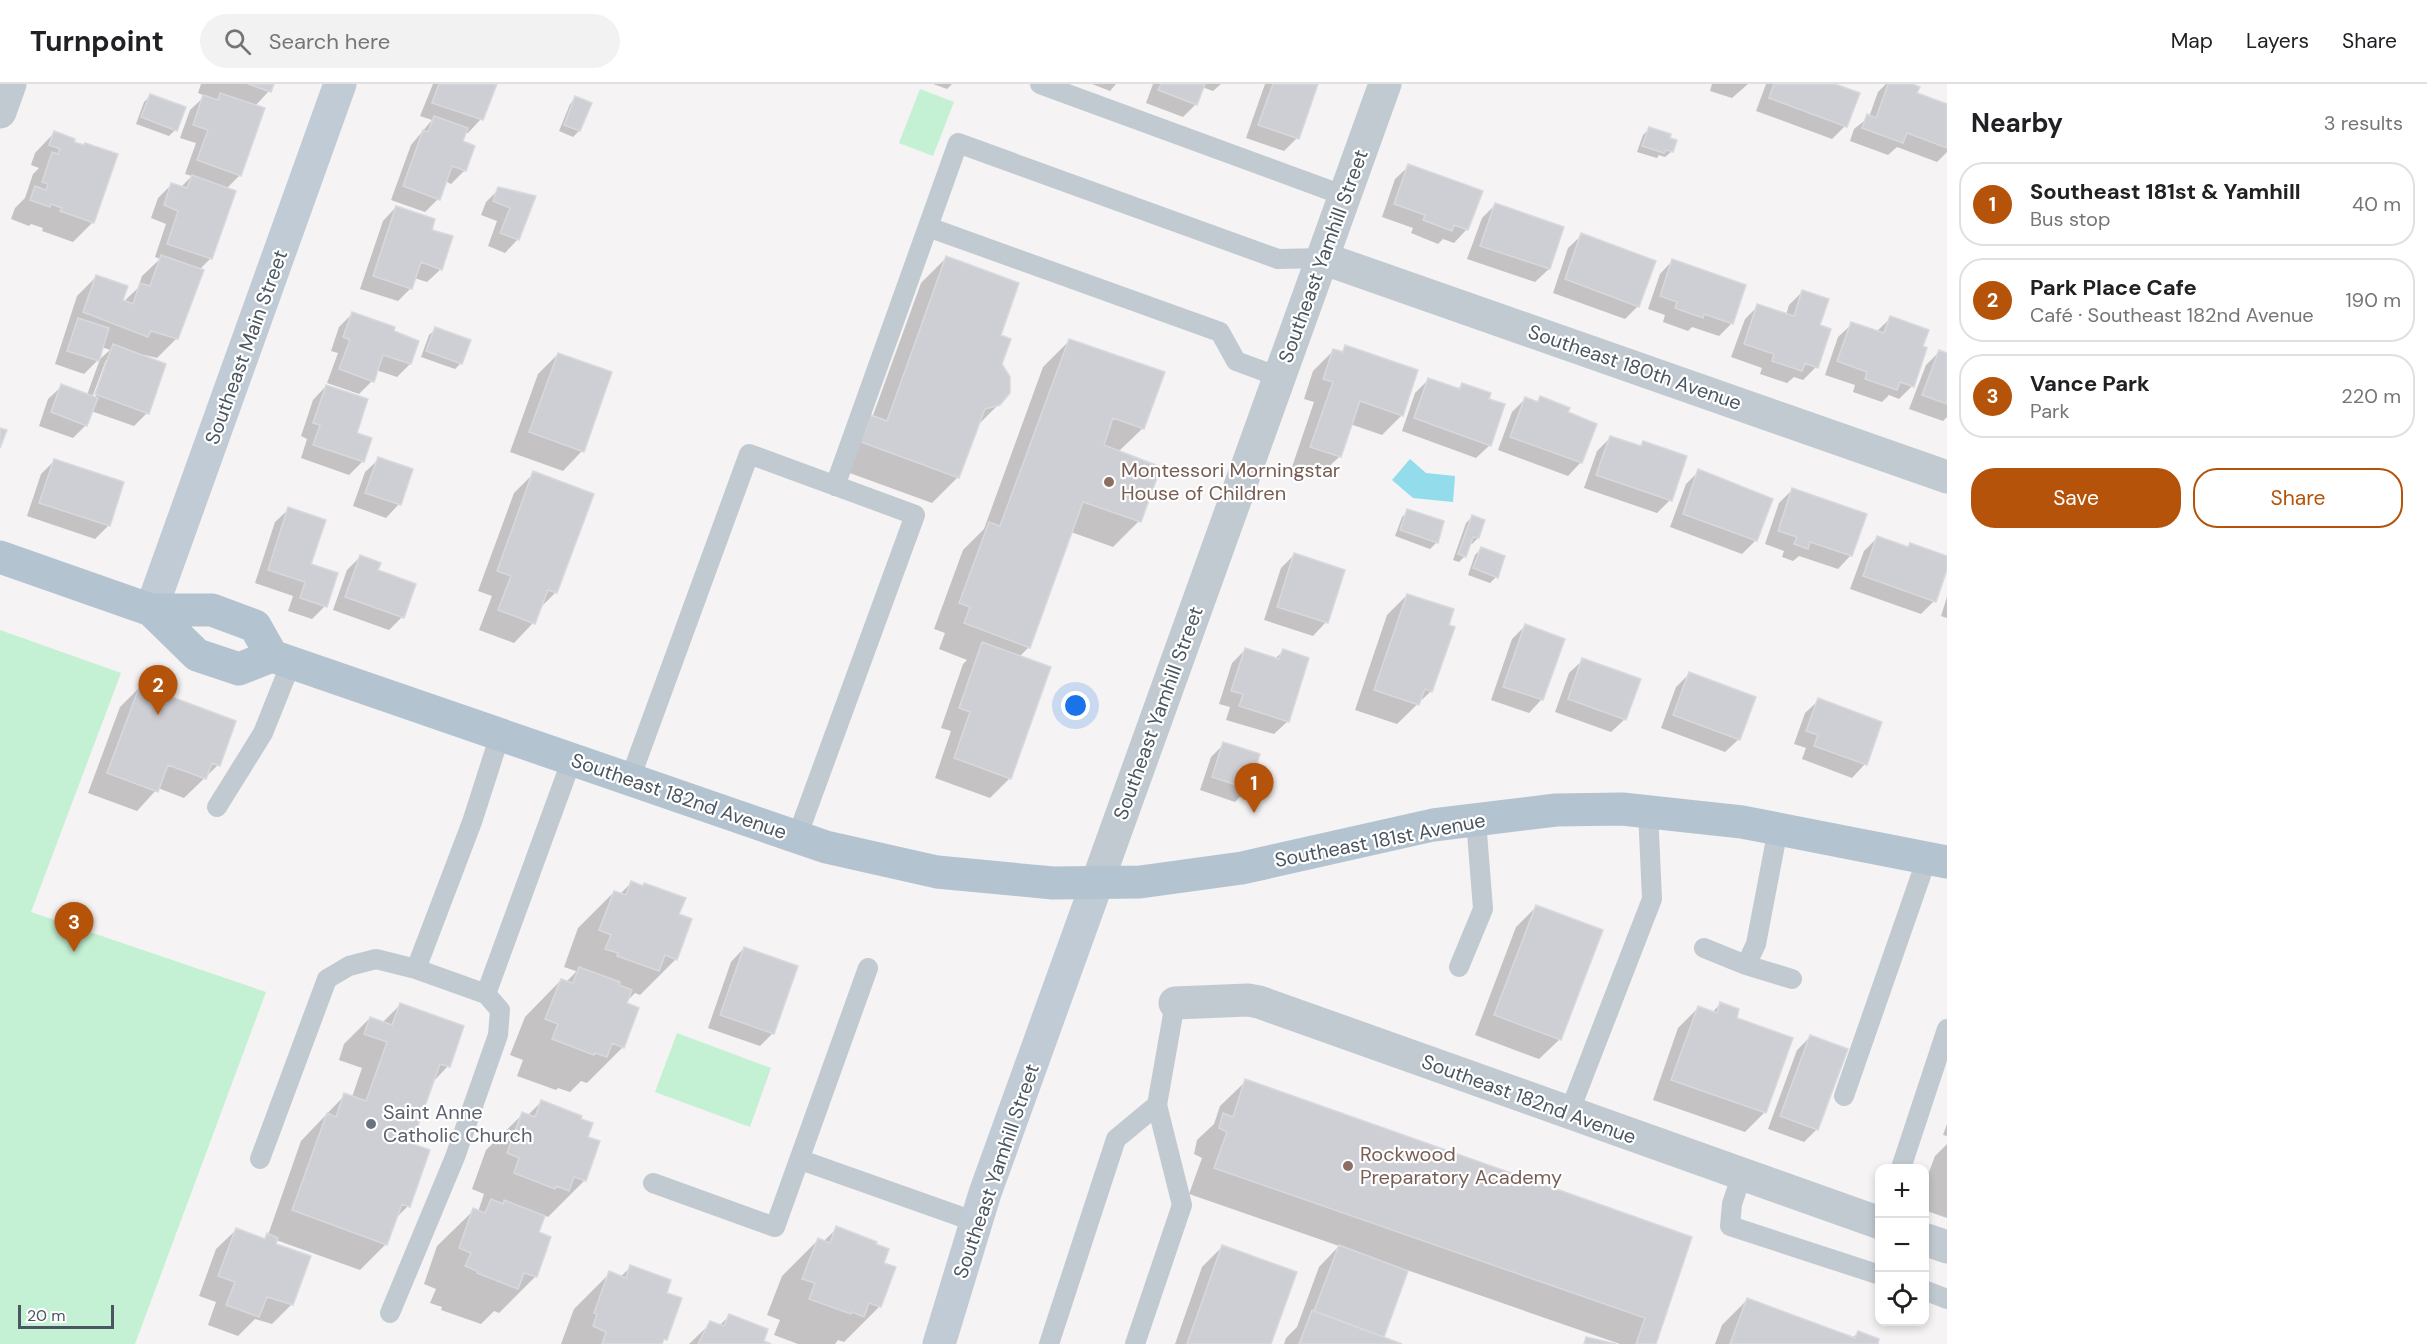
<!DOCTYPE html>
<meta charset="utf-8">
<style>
:root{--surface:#fff;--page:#f2f2f2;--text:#202124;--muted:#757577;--line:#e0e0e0;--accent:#b45309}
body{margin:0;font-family:"DM Sans",sans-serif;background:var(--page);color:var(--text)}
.controls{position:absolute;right:18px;bottom:18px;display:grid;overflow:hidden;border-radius:12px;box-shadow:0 3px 9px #0003}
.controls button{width:54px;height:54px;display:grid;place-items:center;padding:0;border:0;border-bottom:2px solid var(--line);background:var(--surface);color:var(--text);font:30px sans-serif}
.scale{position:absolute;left:18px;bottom:15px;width:96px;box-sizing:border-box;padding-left:6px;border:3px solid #4a5660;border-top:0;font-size:16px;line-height:21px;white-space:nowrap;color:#4a5660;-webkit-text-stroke:4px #fff;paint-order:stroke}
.you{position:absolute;left:1076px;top:622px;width:21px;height:21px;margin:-15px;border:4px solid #fff;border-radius:50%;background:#1a73e8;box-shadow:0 0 0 9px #1a73e833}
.badge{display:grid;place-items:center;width:39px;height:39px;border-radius:50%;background:var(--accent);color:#fff;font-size:20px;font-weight:700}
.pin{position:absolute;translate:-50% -50px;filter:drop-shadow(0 2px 3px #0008)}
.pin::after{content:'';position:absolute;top:32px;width:21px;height:18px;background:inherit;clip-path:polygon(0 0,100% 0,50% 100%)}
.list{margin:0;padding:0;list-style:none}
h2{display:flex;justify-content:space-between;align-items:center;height:78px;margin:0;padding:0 24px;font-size:26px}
h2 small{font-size:20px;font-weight:400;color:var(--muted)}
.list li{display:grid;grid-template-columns:39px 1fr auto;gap:18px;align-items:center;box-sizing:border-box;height:84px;margin:0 12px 12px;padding:0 12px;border:2px solid var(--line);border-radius:24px}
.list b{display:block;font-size:22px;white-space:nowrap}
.list p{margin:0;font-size:20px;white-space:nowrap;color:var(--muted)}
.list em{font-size:20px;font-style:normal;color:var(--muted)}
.actions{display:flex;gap:12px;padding:18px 24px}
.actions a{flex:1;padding:14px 0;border:2px solid var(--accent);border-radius:24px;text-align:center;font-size:21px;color:var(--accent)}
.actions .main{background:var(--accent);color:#fff}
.icon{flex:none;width:33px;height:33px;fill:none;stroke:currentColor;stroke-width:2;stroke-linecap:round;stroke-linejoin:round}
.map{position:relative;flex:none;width:1947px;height:1260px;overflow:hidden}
header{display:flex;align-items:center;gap:36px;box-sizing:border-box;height:84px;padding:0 30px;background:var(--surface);border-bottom:2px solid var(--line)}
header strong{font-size:28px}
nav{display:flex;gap:33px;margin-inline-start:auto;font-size:21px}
.search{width:420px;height:54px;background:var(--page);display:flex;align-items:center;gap:15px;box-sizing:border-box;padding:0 21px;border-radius:33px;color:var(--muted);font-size:22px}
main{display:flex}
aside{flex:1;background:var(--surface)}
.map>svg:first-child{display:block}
.green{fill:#c4f0d3}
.water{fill:#92dceb}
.shadow{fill:#0003;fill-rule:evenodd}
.building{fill:#cdcfd5;stroke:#d7d9dd;stroke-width:1.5}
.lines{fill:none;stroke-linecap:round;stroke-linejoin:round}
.lane{stroke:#c1cad1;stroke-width:20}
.street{stroke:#c1cad1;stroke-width:33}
.secondary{stroke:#c1cbd5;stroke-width:33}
.primary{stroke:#b3c3d0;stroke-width:33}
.education-dot{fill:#8d6e63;stroke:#fff;stroke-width:2}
.worship-dot{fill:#6b7280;stroke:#fff;stroke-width:2}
.labels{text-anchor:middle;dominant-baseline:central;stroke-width:4.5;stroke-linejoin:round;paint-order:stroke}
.street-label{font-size:20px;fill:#4a5660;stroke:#fff}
.education-label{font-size:20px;fill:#785e54;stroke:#fff;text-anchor:start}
.worship-label{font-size:20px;fill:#5b616d;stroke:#fff;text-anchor:start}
</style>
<header>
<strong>Turnpoint</strong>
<div class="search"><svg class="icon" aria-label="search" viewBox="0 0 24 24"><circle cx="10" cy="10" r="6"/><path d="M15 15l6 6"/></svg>Search here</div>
<nav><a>Map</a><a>Layers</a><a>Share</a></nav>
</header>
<main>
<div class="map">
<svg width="1947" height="1260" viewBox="0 0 1947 1260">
<rect width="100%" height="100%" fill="#f5f3f3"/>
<path class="green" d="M920,5L954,18L933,72L899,59Z
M0,546L121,589L31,828L266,908L135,1260H0Z
M677,949L771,984L750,1043L655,1008Z"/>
<path class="water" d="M1410,375L1426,389L1455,392L1453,418L1413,414L1392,396Z"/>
<path class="shadow" d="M201,0H272L269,7L255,22L240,91L226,105L211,174L199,186L177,254L157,274L145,271L147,329L134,342L91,327L86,341L73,354L39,342L48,315L62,302L87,311L100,275L110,266L102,263L98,276L84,290L55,280L77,212L97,192L120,221L138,204L142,192L160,175L155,173L166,140L151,134L158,114L172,100L181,103L192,92L185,90L196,59L180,54L190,26L205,12L198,9ZM106,276H109L94,317L91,316Z
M433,0H495L481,35L468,49L465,48L461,58L465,86L451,100L445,97L438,115L425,128L391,116L411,61L432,36L420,32Z
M933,0H952L947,5Z
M1092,0H1116L1110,7Z
M1153,0H1221L1213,7L1202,3L1196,20L1183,33L1146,19Z
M1265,0H1317L1297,54L1284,67L1246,54Z
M1712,0H1748L1732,14L1710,7Z
M1766,0H1831L1845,42L1832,55L1756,27Z
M1886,0H1907L1915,10L1947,21V68L1937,78L1897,63L1888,71L1850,57L1854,45L1869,33L1878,8Z
M150,12L175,46L169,52L136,40L144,18Z
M576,14L590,20L579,47L573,53L559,47L570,20Z
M1650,44L1672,67L1665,73L1659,71L1657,74L1637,68L1643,51Z
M54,49L93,138L73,158L42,147L43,144L31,140L29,142L11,135L15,124L25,114L33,90L39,84L31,81L35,69Z
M1409,82L1467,145L1454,159L1443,155L1438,160L1411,149L1413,144L1382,133L1395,95Z
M499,105L534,113L518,155L505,169L488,162L497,137L481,131L486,118Z
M1495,121L1562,144L1549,185L1535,198L1467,175L1482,134Z
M396,123L430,147L441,185L427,198L414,194L411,204L398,217L360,205L383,137Z
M1582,151L1638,222L1625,235L1553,209L1568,164Z
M947,173L1000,252L999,320L976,343L958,393L932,419L836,384L845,359L872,334L921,199Z
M1673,176L1732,239L1719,252L1692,243L1688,247L1663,238L1665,231L1648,225L1660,190Z
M1802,208L1818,242L1816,283L1803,296L1794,293L1787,299L1760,290L1762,284L1731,273L1745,235L1758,222L1786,231L1789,221Z
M352,230L392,248L410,280L397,293L376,286L372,297L359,310L327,299L338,269L331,267L339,243Z
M1891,234L1921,263L1912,302L1899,315L1889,311L1882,318L1853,308L1855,301L1825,291L1838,253L1852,240L1877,247Z
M436,245L461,279L455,285L421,273L429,251Z
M1069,257L1143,344L1118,368L1139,437L1113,463L1071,448L1029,563L1019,573L1010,694L990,714L935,694L951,647L941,644L963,580L967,576L939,565L945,549L934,545L963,466L984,445L1043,283Z
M1346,263L1402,331L1382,351L1350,340L1339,373L1319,392L1292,383L1314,318L1304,315L1313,287L1333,267L1340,269Z
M1939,268L1947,271V333L1943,337L1909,325L1926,281Z
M558,270L582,367L563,387L510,368L538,290Z
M1429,295L1457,306L1462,300L1488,315L1490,361L1476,374L1402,347L1415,309Z
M326,302L355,350L363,377L349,391L301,374L307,355L301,352L313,316Z
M1540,314L1566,329L1581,378L1568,392L1498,366L1512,328L1525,315L1535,319Z
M1610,354L1639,363L1643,359L1670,416L1657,429L1584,404L1597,367Z
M379,375L399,420L386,434L353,422L365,388Z
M54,377L109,441L95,455L27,432L41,390Z
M1699,387L1756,456L1742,470L1670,443L1686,400Z
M534,389L556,508L538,526L533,539L514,559L479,546L492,512L478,507L514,409Z
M1792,406L1851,471L1838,485L1799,472L1793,477L1782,473L1784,467L1765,460L1779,419Z
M289,425L325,522L312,535L288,527L293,512L255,499L275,438Z
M1408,427L1437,458L1430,465L1395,452L1402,433Z
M1472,433L1478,454L1472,460L1469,459L1465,472L1459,478L1453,476L1466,439Z
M1877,454L1907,464L1910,461L1947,474V481L1934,517L1921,530L1850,505L1864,467Z
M1481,465L1496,493L1490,499L1468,491L1475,471Z
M1294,471L1326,538L1313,552L1264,536L1281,484Z
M360,473L376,487L402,533L389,546L333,526L347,486Z
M1407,511L1431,607L1397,640L1355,626L1387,531Z
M1947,513V534L1941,532Z
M1525,542L1542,615L1529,629L1491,616L1512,555Z
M1245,566L1275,575L1283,567L1288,637L1274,650L1226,636L1230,623L1219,620L1232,579Z
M1583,576L1625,635L1611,648L1555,628L1569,589Z
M1689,590L1739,655L1725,668L1661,644L1676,603Z
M140,603L218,681L184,714L158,704L137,727L88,709L120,623Z
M1819,616L1865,680L1852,694L1802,675L1806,664L1794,660L1805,629Z
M1224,660L1248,704L1235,718L1200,706L1211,673Z
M631,799L642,803L645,800L677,831L676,875L640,911L635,909L626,918L623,963L587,999L581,997L570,1008L558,1004L556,1006L517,992L523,976L510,971L525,933L561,896L566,898L575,889L576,887L564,883L578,844L614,808L620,810Z
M1536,823L1601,847L1559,956L1539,975L1475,951L1516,843Z
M744,864L773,949L760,962L708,944L731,878Z
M1720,920L1765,1028L1745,1048L1653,1016L1678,944L1698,924L1712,929Z
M400,921L448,982L432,999L411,1061L408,1122L395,1135L386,1160L360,1186L276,1156L274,1160L292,1220L272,1240L255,1235L238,1252L208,1241L216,1218L199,1212L216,1165L236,1146L263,1155L268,1151L301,1057L345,1011L352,1013L362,984L339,976L344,960L370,934L382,939Z
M1810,953L1817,1045L1804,1058L1768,1045L1797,966Z
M1246,997L1690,1154L1655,1260H1620L1407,1186L1381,1254L1398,1260H1284L1286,1254L1297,1243L1319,1183L1339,1162L1189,1110L1202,1074L1194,1070L1197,1056L1214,1040L1220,1022Z
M541,1018L586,1054L598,1058L584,1097L548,1133L544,1131L537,1149L549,1154L535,1193L499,1229L494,1227L481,1240L441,1226L442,1223L430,1219L436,1205L424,1200L437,1162L474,1126L478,1128L484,1110L472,1105L486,1066L523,1030L527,1032Z
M1947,1040V1052L1943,1051Z
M1947,1060V1134L1924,1126V1101L1935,1072Z
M837,1144L882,1179L880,1222L844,1258L838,1256L835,1260H798L774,1251L780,1236L767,1231L782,1192L818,1156L823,1158Z
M1222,1163L1270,1260H1175L1202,1183Z
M631,1183L665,1209V1255L661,1260H561L574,1225L610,1189L620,1193Z
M1748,1215L1852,1254L1858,1249L1876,1260H1715L1722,1241Z
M729,1232L767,1260H689L711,1239L719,1242Z"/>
<path class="building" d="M248,0H274L271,8Z
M439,0H497L483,36L432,19Z
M1161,0H1205L1197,21L1158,6Z
M1273,0H1318L1299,55L1258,41Z
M1774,0H1835L1860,9L1847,43L1769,14Z
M1888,0H1912L1920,3L1917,9L1947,20V64L1907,49L1903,59L1862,44L1867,30L1876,34Z
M220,9L265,24L241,92L197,76L208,46L193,41L203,11L218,16Z
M150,10L186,23L177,47L141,33Z
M575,12L592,19L580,47L564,41Z
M434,32L468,44L463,57L475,62L466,87L452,82L440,116L403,102L423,46L428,48Z
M1649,43L1671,50L1670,54L1677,56L1673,68L1666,66L1664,69L1642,62Z
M54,47L75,55L74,58L84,61L85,59L118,70L94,139L60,127L62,124L51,120L50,123L30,116L35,102L46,106L48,100L42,98L52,68L58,70L60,65L49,61Z
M1408,80L1483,107L1468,146L1454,141L1452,147L1423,136L1425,131L1394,120Z
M192,91L236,107L212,175L167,160L178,127L164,121L171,99L187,104Z
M498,103L536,112L519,156L500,149L510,124L493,117Z
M1495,119L1564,143L1550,185L1480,162Z
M396,122L435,135L432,146L453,152L442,186L421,178L412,205L373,192Z
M1581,149L1656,177L1639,223L1565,195Z
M161,171L204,186L178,255L151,247L148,253L83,228L96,191L128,202L123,216L133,220L140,199L150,202Z
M946,172L1019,199L1001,251L1011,255L1002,280L1010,293V309L1000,321L985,325L959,394L861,358L871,331L887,337Z
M1672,175L1746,201L1733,240L1704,230L1703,234L1675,224L1677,218L1660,212Z
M1802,206L1829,215L1820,241L1831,245L1818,284L1805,279L1802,287L1772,277L1774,270L1744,260L1757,220L1794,232Z
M352,228L395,243L394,247L419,257L411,280L383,271L374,298L339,285L350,256L343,253Z
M1890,232L1929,246L1923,262L1927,264L1914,303L1900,298L1897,306L1865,295L1867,288L1837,277L1851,238L1884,249Z
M78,234L109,244L99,277L67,267Z
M435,243L471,256L462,280L426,267Z
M1069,255L1165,288L1144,345L1113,334L1104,361L1161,383L1141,438L1083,418L1030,564L964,539L970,523L959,519L989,438L1000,442Z
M113,260L166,280L149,330L95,310Z
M1345,261L1418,286L1403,332L1360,317L1341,373L1310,363L1333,298L1323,295L1333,265L1343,268Z
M1939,266L1947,269V320L1922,311Z
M558,269L612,288L584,368L529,348Z
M1428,294L1460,305L1462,299L1491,309L1489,315L1505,320L1491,362L1414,334Z
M61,300L98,314L87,342L51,328Z
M326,301L368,315L357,349L372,354L364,378L313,361L320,341L313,339Z
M1540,312L1570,324L1568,328L1597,340L1582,379L1510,353L1525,313L1538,318Z
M0,344L7,346L0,364Z
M1610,352L1641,362L1643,357L1687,372L1672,417L1596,391Z
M378,373L413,385L401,421L365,409Z
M54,375L124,398L110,442L39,419Z
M1698,385L1773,415L1757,457L1683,430Z
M533,387L594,410L557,509L548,506L535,540L498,526L511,492L497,487Z
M1792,404L1867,430L1852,472L1810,458L1808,465L1794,460L1797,453L1778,447Z
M288,423L326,436L311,480L338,489L327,523L300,514L305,498L268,486Z
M1407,425L1444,437L1438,459L1400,446Z
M1472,431L1485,436L1479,454L1473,453L1466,473L1458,470Z
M1877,452L1908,463L1910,459L1947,472V486L1936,518L1863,492Z
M1481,463L1505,472L1498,494L1473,484Z
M1294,469L1345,486L1328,539L1277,523Z
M360,471L381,479L378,486L416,500L404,534L345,513Z
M1407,510L1454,525L1449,541L1455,543L1432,608L1425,605L1419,621L1374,606Z
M1525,540L1565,555L1543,616L1503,603Z
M982,558L1051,583L1011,695L954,674L970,628L959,624Z
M1245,564L1279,575L1283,565L1309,574L1289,638L1239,622L1243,610L1231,607Z
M1582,574L1641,595L1626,636L1568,615Z
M1689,588L1756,613L1740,656L1673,631Z
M140,601L236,637L220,682L212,679L206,695L168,681L158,708L107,689Z
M1818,614L1882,638L1867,681L1814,662L1818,651L1806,647Z
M1223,658L1260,670L1249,705L1212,693Z
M631,797L643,802L644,799L686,814L679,830L692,835L677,876L665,871L659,887L617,872L618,869L605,865L611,851L599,846L614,807L626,811Z
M1536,821L1603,846L1561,956L1494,931Z
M744,863L798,882L774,950L720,931Z
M579,883L620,898L619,901L632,906L627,919L639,924L624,964L612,959L607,973L595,969L594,971L552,955L558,940L545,935L561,895L573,899Z
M1720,918L1739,925L1737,934L1793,954L1766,1029L1671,996L1698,922L1717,929Z
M400,919L464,942L450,983L440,980L419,1039L413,1060L430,1066L410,1123L402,1120L387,1161L292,1126L327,1029L336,1033L344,1009L366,1017L387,958L364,950L370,933L392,941Z
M1810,951L1848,965L1818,1046L1780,1032Z
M1245,995L1692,1153L1656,1260H1636L1645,1234L1214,1084L1227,1048L1219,1044L1223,1029L1233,1033Z
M541,1016L582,1032L581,1035L593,1039L588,1053L600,1057L586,1097L574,1093L569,1107L556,1102L555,1105L514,1089L519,1074L507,1069L522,1028L535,1033Z
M491,1115L503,1120L504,1116L545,1132L539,1148L551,1153L537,1193L524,1189L518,1205L477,1189V1187L465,1182L471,1169L459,1164L473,1124L485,1129Z
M836,1142L877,1158L876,1160L889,1165L884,1179L896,1183L881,1223L869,1219L864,1233L852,1228L851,1230L809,1215L815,1199L802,1195L818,1154L830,1159Z
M236,1144L265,1155L267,1149L278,1154L276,1160L311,1172L293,1221L267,1213L259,1233L226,1221L235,1198L218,1192Z
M1222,1161L1297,1188L1271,1260H1187Z
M1339,1161L1408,1187L1384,1253L1314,1227Z
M630,1181L671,1196L667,1209L682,1214L667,1256L664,1255L662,1260H602L606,1248L593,1242L597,1230L594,1229L609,1187L626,1194Z
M1747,1214L1855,1254L1858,1247L1879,1255L1878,1260H1730Z
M1312,1226L1314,1227L1402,1260H1299Z
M729,1230L768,1245L764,1257L771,1260H698L710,1237L724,1242Z
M1586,1253L1616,1260H1584Z"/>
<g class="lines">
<path class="lane" d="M1040,0L1345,112
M928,143L1220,248L1236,277L1279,293
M835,402L958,59L1278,175L1322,174
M630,695L749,370L915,431L797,753
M217,723L263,649L291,579
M1704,864L1746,881L1756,860L1778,745
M1746,881L1792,895
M1459,883L1483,825L1476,736
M416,885L472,738L500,651
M486,910L572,675
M1844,1012L1927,774
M1569,1029L1652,815L1648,727
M260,1075L327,895L349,882L376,875L416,885L486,910L500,926L498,951L455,1073L390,1229
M801,1076L976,1138
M1901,1084L1947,945
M1742,1090L1732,1120L1730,1142L1880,1191
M653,1099L775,1143L868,884
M1924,1206L1947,1215
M1049,1260L1116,1055L1157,1021
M1135,1260L1182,1121L1157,1021L1175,919"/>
<path class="street" d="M0,28L10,0
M1322,174L1947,393
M1097,799L1385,0
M1175,919L1248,916L1259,918L1880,1139
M1924,1155L1947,1163"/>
<path class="secondary" d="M151,526L340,0
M939,1260L985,1109L1097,799"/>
<path class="primary" d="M0,473L151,526H212L255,542L272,572
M151,526L197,571L239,585L272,572L826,763L937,788L1053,799L1140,798L1242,784L1433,741L1556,726L1622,725L1742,738L1947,778"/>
</g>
<g class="education-dot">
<circle cx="1109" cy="398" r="6"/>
<circle cx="1348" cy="1082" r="6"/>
</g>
<circle class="worship-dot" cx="371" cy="1040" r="6"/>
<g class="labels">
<g class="street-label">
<text transform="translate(1323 172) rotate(-70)">Southeast Yamhill Street</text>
<text transform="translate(246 263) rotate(-70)">Southeast Main Street</text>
<text transform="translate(1635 283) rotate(19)">Southeast 180th Avenue</text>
<text transform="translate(1158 629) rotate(-70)">Southeast Yamhill Street</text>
<text transform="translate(679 712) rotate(19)">Southeast 182nd Avenue</text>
<text transform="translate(1380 756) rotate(-11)">Southeast 181st Avenue</text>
<text transform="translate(1529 1015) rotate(20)">Southeast 182nd Avenue</text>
<text transform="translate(996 1087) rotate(-71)">Southeast Yamhill Street</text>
</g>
<g class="education-label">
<text x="1121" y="386">Montessori Morningstar<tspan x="1121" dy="23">House of Children</tspan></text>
<text x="1360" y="1070">Rockwood<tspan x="1360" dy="23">Preparatory Academy</tspan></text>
</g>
<g class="worship-label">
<text x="383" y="1028">Saint Anne<tspan x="383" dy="23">Catholic Church</tspan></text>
</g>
</g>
</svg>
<div class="controls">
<button>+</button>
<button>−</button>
<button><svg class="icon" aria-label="locate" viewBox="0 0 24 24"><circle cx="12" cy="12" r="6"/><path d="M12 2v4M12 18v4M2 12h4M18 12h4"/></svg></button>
</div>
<div class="scale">20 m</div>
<div class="you"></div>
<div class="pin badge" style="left:1254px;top:729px">1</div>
<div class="pin badge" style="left:158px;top:631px">2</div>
<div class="pin badge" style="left:74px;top:868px">3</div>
</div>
<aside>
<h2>Nearby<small>3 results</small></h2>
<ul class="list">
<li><span class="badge">1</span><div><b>Southeast 181st &amp; Yamhill</b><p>Bus stop</p></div><em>40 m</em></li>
<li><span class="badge">2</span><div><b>Park Place Cafe</b><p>Café · Southeast 182nd Avenue</p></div><em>190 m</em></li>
<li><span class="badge">3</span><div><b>Vance Park</b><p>Park</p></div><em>220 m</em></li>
</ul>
<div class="actions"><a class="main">Save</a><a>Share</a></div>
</aside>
</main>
